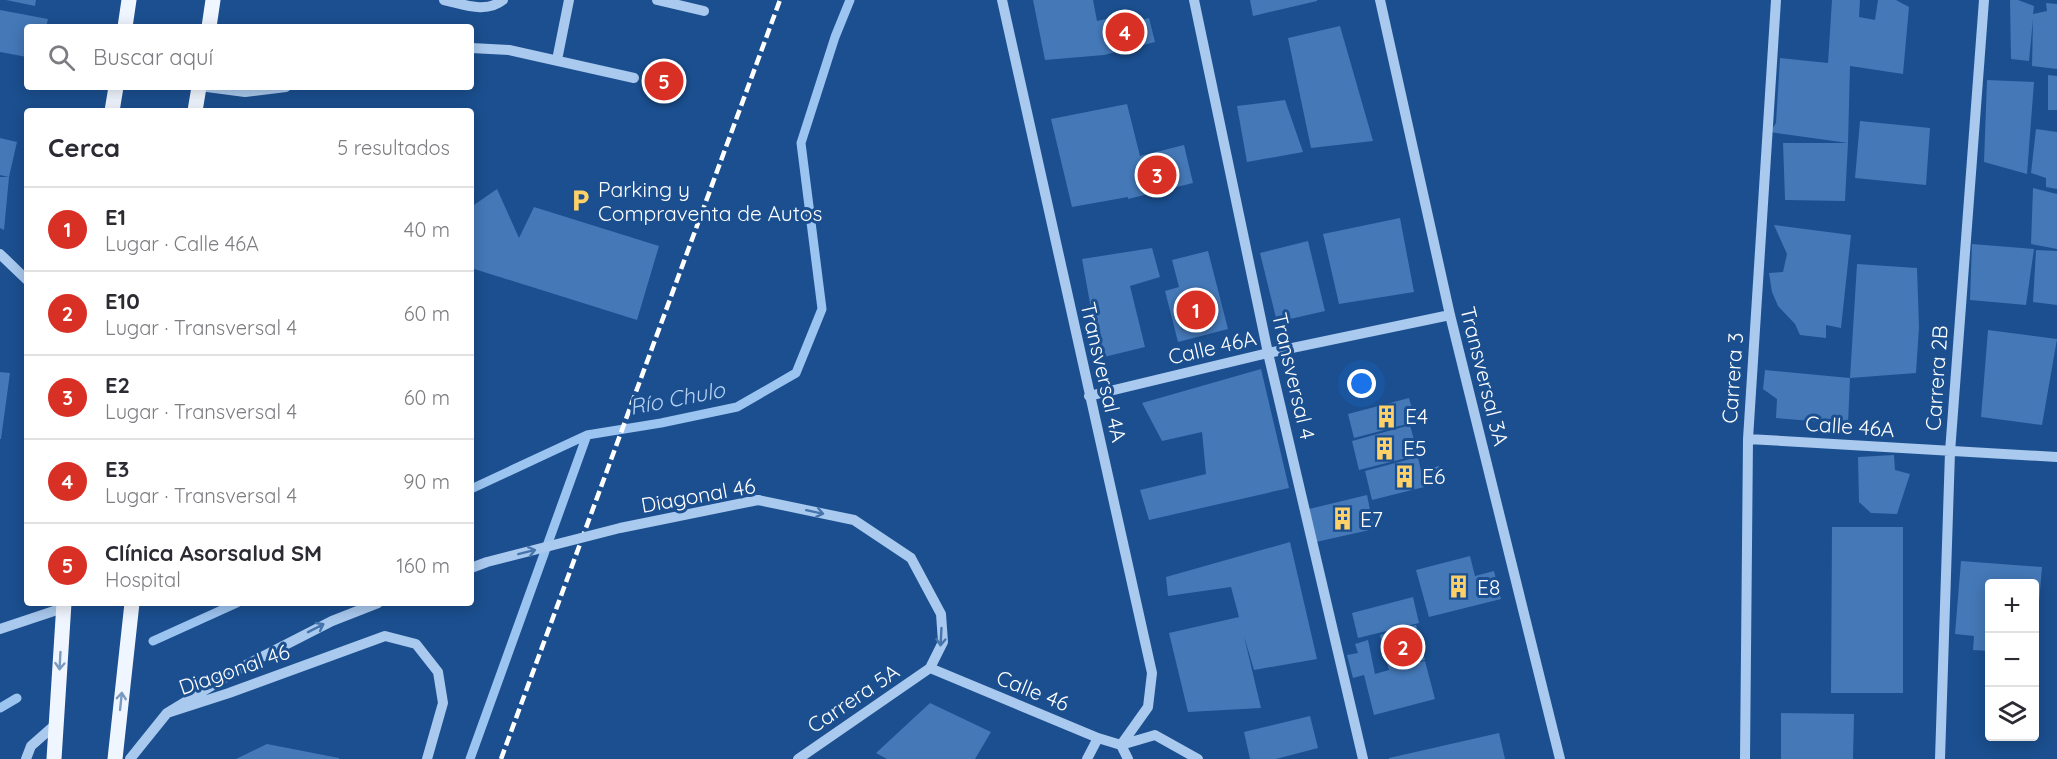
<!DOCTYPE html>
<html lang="es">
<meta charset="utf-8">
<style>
:root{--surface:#fff;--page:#f7f7f7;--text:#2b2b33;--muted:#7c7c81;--line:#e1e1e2;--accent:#d93025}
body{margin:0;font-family:Quicksand,sans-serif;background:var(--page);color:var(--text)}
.controls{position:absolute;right:18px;bottom:18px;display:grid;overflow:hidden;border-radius:6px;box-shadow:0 3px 15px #0003}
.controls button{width:54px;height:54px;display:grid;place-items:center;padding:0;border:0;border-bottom:2px solid var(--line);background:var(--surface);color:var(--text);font:30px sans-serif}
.you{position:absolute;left:1362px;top:384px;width:21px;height:21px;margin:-15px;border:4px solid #fff;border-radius:50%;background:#1a73e8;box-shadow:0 0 0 9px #1a73e833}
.badge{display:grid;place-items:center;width:39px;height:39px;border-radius:50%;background:var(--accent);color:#fff;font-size:20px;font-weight:700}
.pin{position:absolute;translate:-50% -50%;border:3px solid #fff;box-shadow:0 2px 6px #0006}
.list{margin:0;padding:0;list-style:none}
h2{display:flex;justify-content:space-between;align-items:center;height:78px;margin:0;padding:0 24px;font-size:26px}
h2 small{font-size:20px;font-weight:400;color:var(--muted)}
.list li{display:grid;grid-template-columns:39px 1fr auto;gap:18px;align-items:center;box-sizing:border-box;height:84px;padding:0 24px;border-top:2px solid var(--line)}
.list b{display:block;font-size:22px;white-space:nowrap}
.list p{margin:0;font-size:20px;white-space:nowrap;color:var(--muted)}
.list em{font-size:20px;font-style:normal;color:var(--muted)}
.icon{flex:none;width:33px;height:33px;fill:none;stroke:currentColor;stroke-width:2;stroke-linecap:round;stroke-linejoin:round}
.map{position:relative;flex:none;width:2057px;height:759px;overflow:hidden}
.search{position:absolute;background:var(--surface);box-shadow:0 3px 15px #0003;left:24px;top:24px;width:450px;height:66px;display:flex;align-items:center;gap:15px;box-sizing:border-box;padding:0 21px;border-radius:6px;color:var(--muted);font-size:22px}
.panel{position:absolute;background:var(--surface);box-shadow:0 3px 15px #0003;left:24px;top:108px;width:450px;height:498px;border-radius:6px}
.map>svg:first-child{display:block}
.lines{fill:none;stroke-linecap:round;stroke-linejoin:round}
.stream{stroke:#9cc4f0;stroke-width:9}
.building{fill:#4478b7}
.minor{stroke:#a9c9ee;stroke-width:10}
.major{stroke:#f0f6ff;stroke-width:15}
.rail{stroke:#fff;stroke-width:4.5;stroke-dasharray:10 4.5;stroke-linecap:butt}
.minor-bridge{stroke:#a9c9ee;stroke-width:10}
.oneway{stroke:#4674ac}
.oneway2{stroke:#7b9ac1}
.labels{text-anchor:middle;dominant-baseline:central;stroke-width:6;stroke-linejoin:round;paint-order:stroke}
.poi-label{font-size:21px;fill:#fff;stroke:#1b4f8f;text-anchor:start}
.street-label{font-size:21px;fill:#fff;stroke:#1b4f8f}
.water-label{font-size:22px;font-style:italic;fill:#b5d3f5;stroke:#1b4f8f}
</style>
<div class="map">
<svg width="2057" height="759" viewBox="0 0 2057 759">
<rect width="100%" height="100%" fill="#1b4f8f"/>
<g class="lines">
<path class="stream" d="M471,489L587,435
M153,641L237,603
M0,708L17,698
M470,759L587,435L661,423L737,407L796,373L822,309L801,143L835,37L850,0"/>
</g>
<path class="building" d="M6,0H36L35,6Z
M1033,0H1093L1097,21L1136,12L1139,21L1149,18L1155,42L1104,55L1045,60Z
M1250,0H1317V1L1253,16Z
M1832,0H1860L1859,17L1875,20L1878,0H1896L1909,7L1903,74L1850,66L1848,143L1770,132L1776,123L1780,58L1828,63Z
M2010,0H2018L2034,6L2033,14L2047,11L2046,3L2057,4V69L2032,66L2033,19L2029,61L2011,59Z
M0,10L48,19L46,27H27V57L0,52Z
M1340,26L1373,141L1311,148L1288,38Z
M2048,75L2057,76V110H2048Z
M1987,80L2034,82L2027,174L1984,162Z
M1285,100L1303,152L1247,162L1237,106Z
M1127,104L1140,156L1184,145L1193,183L1128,199V197L1072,207L1051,119Z
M1860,121L1930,128L1926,185L1855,178Z
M2036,129L2057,132V189L2046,187V178L2031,173Z
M0,138L17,142L9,177L0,175Z
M1783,143H1848L1845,201L1785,200Z
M0,177H9L4,230L0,228Z
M2033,188L2057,194V249L2031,244Z
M497,189L519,238L534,207L659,246L637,320L471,268V207Z
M1400,218L1414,292L1339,304L1323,234Z
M1774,225L1851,235L1841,328L1826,325V338L1800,335L1795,324L1778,306L1772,292L1769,273L1783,272L1787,254Z
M1308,241L1325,311L1277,322L1260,253Z
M1972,244L2034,249L2026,305L1970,300Z
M1152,248L1160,277L1130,286L1145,347L1100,358L1082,259Z
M2036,250L2057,251V305L2033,302Z
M1208,251L1228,329L1178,342L1165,291L1179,287L1172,260Z
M1857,264L1917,268L1919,327L1916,373L1850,378Z
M1988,330L2057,339L2042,425L1981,417Z
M1261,369L1289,488L1149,520L1140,490L1206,474L1202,432L1162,441L1142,403Z
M1765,370L1850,378L1848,424L1776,418L1777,399L1763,389Z
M0,372L10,373L1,439H0Z
M1409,398L1413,412L1424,410L1426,419L1354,438L1348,414Z
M1410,425L1418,455L1359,470L1352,441Z
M1894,455L1895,470L1910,474L1897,514L1871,513L1859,502L1858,457Z
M1418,457L1421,471L1439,466L1444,482L1372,500L1365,471Z
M1367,495L1374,529L1316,542L1309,509Z
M1832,527H1903V693H1831Z
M1290,542L1317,659L1254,670L1244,636L1261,708L1188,712L1169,633L1239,617L1231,587L1168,596L1166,577Z
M1470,556L1475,576L1494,571L1501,599L1429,617L1416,570Z
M1961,561L2042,567L2036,638H2034V584H1990V651L1973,650L1974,636L1955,634Z
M1413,597L1419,623L1358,638L1352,613Z
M1416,625L1425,660L1409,664L1425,661L1435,699L1374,715L1364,675L1353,678L1347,655L1358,653L1355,644L1368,640L1375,674L1389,670L1380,635Z
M930,703L991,732L975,759H887L876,753Z
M1781,713L1854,714L1853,759H1781Z
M1310,716L1318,748L1276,759H1250L1244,732Z
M1499,733L1505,759H1389V758Z
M267,744L339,758V759H236Z"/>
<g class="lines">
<path class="minor" d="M444,0C463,4 486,14 503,0
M657,0L704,11
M1002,0L1152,673L1148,707L1121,745
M1194,0L1268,353L1363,759
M1380,0L1450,315L1560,759
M471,48L509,50L634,78
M557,60L569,0
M207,87L245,92L286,87
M0,254L27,280
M1089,396L1268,353L1450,315
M1748,439L2057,457
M758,500L854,520L911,558L941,614L943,642L930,668L798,759
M0,629L63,608
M930,668L1098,738L1121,745L1155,735L1198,759
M167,713L229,693L385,636L416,644L438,672L443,703L427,759
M1121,745L1128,759
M26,759L31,746L56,724
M130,759L167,713L246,665L332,621L378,603
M1087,759L1098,738
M1745,759L1748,439L1776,0
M1940,759L1950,452L1984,0"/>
<path class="major" d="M125,27L129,0
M209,27L213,0
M112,111L116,87
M195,111L199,87
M54,759L64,603
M115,759L132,603"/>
<path class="rail" d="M501,759L780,0"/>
<path class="minor-bridge" d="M471,568L487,562L620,528L758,500"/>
</g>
<defs><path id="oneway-shaft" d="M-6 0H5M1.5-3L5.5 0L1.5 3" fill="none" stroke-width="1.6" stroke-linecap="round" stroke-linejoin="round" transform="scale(1.5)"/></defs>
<g class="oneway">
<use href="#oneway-shaft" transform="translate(815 512) rotate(12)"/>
<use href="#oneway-shaft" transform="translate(527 552) rotate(-14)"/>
<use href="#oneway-shaft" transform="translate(316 628) rotate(-27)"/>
<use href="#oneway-shaft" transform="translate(941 637) rotate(93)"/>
</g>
<g class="oneway2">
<use href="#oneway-shaft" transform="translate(60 661) rotate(93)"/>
<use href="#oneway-shaft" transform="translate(121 701) rotate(-84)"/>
</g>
<defs>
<symbol id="parking-bare" viewBox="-9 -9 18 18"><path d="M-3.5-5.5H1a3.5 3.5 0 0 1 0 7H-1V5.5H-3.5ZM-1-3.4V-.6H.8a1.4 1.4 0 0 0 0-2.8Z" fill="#ffd166" stroke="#1b4f8f" stroke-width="2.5" paint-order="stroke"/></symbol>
<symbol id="building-bare" viewBox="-9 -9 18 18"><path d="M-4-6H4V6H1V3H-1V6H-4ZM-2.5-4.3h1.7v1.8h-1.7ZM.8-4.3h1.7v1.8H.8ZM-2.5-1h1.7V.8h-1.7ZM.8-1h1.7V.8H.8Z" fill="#ffd166" stroke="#1b4f8f" stroke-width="2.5" paint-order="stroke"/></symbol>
</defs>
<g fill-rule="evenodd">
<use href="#parking-bare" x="564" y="184" width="33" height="33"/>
<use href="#building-bare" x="1370" y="400" width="33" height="33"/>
<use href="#building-bare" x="1368" y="432" width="33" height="33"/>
<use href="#building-bare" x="1388" y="460" width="33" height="33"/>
<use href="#building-bare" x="1326" y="502" width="33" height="33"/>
<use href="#building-bare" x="1442" y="570" width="33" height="33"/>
</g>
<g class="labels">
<g class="poi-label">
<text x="598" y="189">Parking y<tspan x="598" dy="24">Compraventa de Autos</tspan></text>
<text x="1405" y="416">E4</text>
<text x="1403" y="448">E5</text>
<text x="1422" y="476">E6</text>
<text x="1360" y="519">E7</text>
<text x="1477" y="587">E8</text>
</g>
<g class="street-label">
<text transform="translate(1212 347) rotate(-13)">Calle 46A</text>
<text transform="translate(1104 372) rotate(77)">Transversal 4A</text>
<text transform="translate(1294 376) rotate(77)">Transversal 4</text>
<text transform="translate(1485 376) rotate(76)">Transversal 3A</text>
<text transform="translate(1732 378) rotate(-86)">Carrera 3</text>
<text transform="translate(1936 378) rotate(-86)">Carrera 2B</text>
<text transform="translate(1850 426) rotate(4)">Calle 46A</text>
<text transform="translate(698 495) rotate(-10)">Diagonal 46</text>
<text transform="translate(234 669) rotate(-19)">Diagonal 46</text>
<text transform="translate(1033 690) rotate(22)">Calle 46</text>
<text transform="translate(853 698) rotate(-34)">Carrera 5A</text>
</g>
<g class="water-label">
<text transform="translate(677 398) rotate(-11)">Río Chulo</text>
</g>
</g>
</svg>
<div class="controls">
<button>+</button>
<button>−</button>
<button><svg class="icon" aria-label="layers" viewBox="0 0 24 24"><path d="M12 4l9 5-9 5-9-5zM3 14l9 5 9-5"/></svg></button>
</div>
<div class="you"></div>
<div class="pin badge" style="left:1196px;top:310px">1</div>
<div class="pin badge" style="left:1403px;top:647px">2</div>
<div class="pin badge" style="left:1157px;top:175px">3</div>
<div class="pin badge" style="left:1125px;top:32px">4</div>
<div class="pin badge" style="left:664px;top:81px">5</div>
<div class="search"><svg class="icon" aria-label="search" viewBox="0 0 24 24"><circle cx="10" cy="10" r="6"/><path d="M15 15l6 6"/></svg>Buscar aquí</div>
<section class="panel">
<h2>Cerca<small>5 resultados</small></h2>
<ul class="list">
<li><span class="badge">1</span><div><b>E1</b><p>Lugar · Calle 46A</p></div><em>40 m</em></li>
<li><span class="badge">2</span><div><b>E10</b><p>Lugar · Transversal 4</p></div><em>60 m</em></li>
<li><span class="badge">3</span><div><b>E2</b><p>Lugar · Transversal 4</p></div><em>60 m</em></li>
<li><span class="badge">4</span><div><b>E3</b><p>Lugar · Transversal 4</p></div><em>90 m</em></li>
<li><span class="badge">5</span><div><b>Clínica Asorsalud SM</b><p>Hospital</p></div><em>160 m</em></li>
</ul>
</section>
</div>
